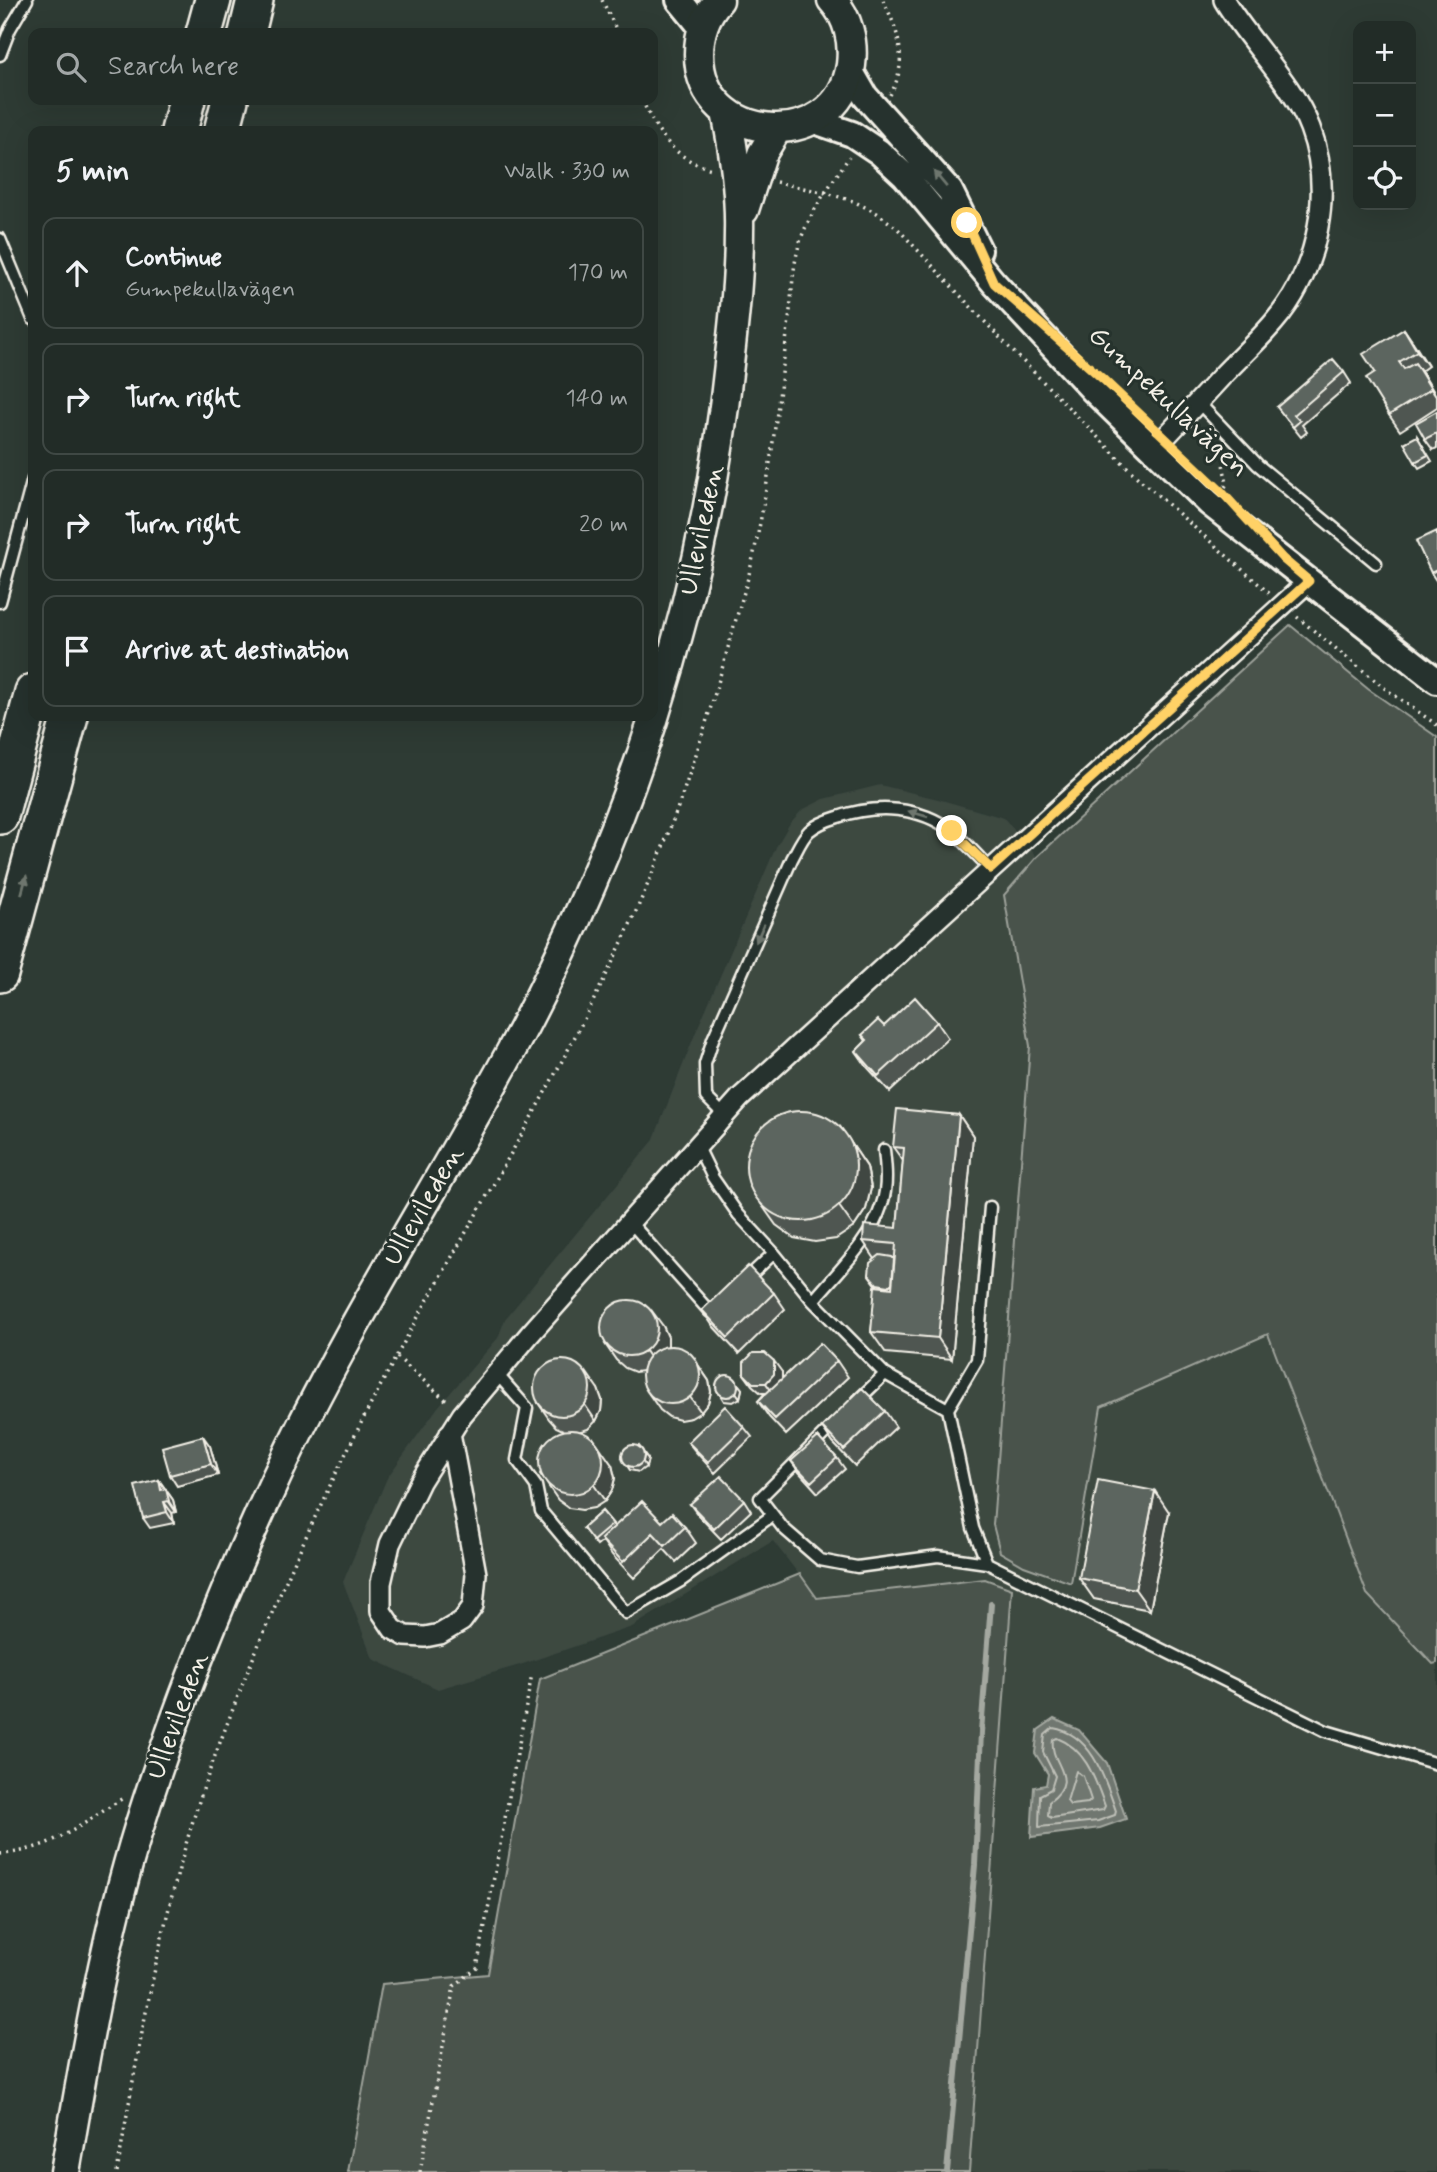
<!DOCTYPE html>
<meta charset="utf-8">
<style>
:root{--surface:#222c27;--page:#2a342f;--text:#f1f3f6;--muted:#a2a7a7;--line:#3f4844}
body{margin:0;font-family:Mynerve,sans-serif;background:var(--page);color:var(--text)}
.controls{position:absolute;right:21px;top:21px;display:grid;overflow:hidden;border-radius:14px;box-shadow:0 7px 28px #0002}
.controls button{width:63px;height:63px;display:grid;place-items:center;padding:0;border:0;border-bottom:2px solid var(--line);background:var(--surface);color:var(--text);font:35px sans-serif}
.stop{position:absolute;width:21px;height:21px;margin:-16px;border:5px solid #ffd166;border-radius:50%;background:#fff}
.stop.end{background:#ffd166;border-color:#fff;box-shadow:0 2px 7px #0008}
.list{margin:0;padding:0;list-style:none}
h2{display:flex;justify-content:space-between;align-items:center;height:91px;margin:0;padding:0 28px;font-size:30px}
h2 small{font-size:23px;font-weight:400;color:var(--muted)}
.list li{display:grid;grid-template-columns:46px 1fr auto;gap:21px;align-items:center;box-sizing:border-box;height:112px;margin:0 14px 14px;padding:0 14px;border:2px solid var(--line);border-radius:14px}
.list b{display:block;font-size:26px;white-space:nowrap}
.list p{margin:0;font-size:23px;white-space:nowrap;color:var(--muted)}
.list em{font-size:23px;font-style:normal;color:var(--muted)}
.icon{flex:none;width:38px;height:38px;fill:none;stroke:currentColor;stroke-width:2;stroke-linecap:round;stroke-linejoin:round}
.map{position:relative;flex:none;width:1437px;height:2172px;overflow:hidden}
.search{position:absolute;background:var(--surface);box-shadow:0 7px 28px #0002;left:28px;top:28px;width:630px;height:77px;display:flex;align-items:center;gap:18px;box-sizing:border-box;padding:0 24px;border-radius:14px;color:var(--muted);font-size:26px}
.panel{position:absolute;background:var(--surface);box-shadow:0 7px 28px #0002;left:28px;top:126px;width:630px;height:595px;border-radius:14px}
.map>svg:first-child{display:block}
.built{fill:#3c4841}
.green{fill:#48524c;stroke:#9ea29a;stroke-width:2}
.water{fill:#6f7770;stroke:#a4a8a0;stroke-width:2}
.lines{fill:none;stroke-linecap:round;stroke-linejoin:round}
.shore{stroke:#bfc0b8;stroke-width:2}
.stream{stroke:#a4a8a0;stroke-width:6}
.service-casing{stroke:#f4f1e8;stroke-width:15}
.minor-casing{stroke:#f4f1e8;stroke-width:24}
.tertiary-casing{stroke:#f4f1e8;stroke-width:30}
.secondary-casing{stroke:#f4f1e8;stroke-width:33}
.motorway-casing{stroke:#f4f1e8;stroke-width:40}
.path{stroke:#f4f1e8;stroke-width:3.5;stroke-dasharray:2 5;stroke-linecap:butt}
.service{stroke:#26332d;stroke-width:10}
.minor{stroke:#26332d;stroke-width:19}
.tertiary{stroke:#26332d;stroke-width:24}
.secondary{stroke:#26332d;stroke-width:28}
.motorway{stroke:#26332d;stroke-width:35}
.wall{fill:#4f5751;stroke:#f4f1e8;stroke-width:2}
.shaded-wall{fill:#404742;stroke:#f4f1e8;stroke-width:2}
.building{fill:#5c655e;stroke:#f4f1e8;stroke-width:2}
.oneway{fill:#6e766e}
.route{stroke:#ffd166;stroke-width:9}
.labels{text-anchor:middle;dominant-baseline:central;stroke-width:6;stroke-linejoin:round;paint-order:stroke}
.street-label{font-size:28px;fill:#f4f1e8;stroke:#26332d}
</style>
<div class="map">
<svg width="1437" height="2172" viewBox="0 0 1437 2172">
<rect width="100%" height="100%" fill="#2e3b34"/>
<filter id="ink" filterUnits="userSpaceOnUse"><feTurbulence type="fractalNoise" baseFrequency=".0143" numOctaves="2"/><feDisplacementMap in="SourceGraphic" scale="14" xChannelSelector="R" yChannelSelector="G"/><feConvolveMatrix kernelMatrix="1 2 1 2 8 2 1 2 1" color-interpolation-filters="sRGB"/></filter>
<g filter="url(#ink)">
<path class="built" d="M880,785L938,799L1004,818L1037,857L1005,895L1030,1046L993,1525L1071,1582L1101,1407L1268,1333L1367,1594L1433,1664L1437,1663V2172H969L1012,1589L985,1579L817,1598L773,1541L632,1627L520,1665L438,1689L373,1659L343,1582L387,1478L438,1407L498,1338L505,1319L653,1141L695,1034L776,847L790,823L802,810L824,799Z"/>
<path class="green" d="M1290,625L1368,689L1437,737V1663L1433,1664L1367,1594L1268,1334L1101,1407L1071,1583L1024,1566L1000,1552L993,1525L1030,1046L1004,895L1037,857Z
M800,1574L817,1598L985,1579L1012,1589L969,2172H348L382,1984L488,1974L540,1679Z"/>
<path class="water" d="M1054,1719L1079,1730L1107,1763L1126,1819L1100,1828L1031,1837L1034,1787L1046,1785L1048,1774L1035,1753L1038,1730Z"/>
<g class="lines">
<path class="shore" d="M1053,1728C1092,1734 1105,1779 1116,1811L1115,1815L1098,1821L1039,1827L1040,1795L1051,1789L1055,1776L1043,1752L1045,1735Z
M1057,1738C1086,1749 1095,1779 1105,1806L1103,1810L1052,1818L1048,1816L1049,1802C1082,1778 1049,1764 1053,1740Z
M1076,1771L1083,1776L1091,1800L1088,1803L1070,1805L1067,1801Z"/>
<path class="stream" d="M947,2172L975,1865L981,1732L991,1604"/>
<defs>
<path id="service" d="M0,55L10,29L27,0
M0,239L33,319
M1198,402L1258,465L1376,563
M0,602L33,479
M724,1115L706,1097L705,1064L713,1039L792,859C797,850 802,838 809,831C817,824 828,820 838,817C876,804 920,806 952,831C966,842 978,857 991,869
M697,1145L713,1178L738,1214L774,1253L813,1301
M884,1150C886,1167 888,1187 882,1204C870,1242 838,1271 813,1301L885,1374L948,1409L973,1528L987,1563L1326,1731L1437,1764
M630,1222L710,1312L714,1308
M744,1281L774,1253
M497,1374L527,1408L517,1460L536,1486L541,1511L626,1613L681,1581L773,1515
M857,1401L885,1374
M948,1409L977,1360L990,1207
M834,1424L760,1498L783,1528L820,1560L857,1567L938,1556L987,1563"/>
<path id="minor" d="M1153,450C1176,426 1199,401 1222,376C1239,358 1258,341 1274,322C1318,271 1334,191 1310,128C1293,83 1249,42 1224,0
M450,1433L476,1574L473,1606L462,1621L440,1634L425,1637L405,1636L393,1629L381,1611V1583L390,1544L420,1482L462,1415L530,1334L740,1098L1309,581"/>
<path id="tertiary" d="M679,0L702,28
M850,70L865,96L950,191L979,250
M812,120L852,134L879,152L905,176L994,283L1094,391L1209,503L1437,681"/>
<path id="secondary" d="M719,0C705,15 699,34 699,54C699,145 837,156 851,65C854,41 848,17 832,0
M744,210L762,154L777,129
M65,2172C85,2056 104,1940 139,1827C176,1708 223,1592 276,1478C344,1332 433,1195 510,1053C625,841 704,605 729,364C734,320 739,276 739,232C740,192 734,151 726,112"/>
<path id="motorway" d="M204,33L213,0
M247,33L255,0
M179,131L187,100
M222,131L230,100
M0,816L33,692
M0,974L70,716"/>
</defs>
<use href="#service" class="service-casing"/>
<use href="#minor" class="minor-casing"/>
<use href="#tertiary" class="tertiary-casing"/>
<use href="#secondary" class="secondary-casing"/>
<use href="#motorway" class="motorway-casing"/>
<path class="path" d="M602,0L618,33
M883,0C899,32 909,62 890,95
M642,100C657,133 675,160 712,169
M776,182L826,193L853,201L877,213L898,229L1001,339L1136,476L1270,594
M1225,487L1227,484L1223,464L1225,451
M1297,617L1387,690L1437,725
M397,1357L448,1402
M0,1854C49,1851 83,1824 123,1798
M117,2172C138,2051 159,1928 196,1811C210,1766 228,1722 245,1678C283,1584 325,1492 372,1402C472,1211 597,1026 672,823C696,759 716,692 734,626C741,602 749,577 754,553C770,478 778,402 788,327C793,294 791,262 804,231C815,205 834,180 849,157
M420,2172L454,1986L477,1968L532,1674"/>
<use href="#service" class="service"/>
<use href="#minor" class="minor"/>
<use href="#tertiary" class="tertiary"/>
<use href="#secondary" class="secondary"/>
<use href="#motorway" class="motorway"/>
</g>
<path class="wall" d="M1404,329L1428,366L1421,371L1437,397V407L1400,431L1389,415L1375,372Z
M1344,372L1351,383L1302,425L1307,432L1301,437L1277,407Z
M1437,411V448L1433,450L1425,439Z
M1417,436L1432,461L1419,468L1415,462Z
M1437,531V582L1431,573Z
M937,1022L948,1038L890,1092L867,1067L856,1051L866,1041L862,1035L884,1026Z
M959,1115L973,1136L952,1359L886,1353L871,1332L877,1286L869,1275L875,1259L863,1241L897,1228L903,1161L893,1147Z
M841,1128L867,1167L871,1188L866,1209L854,1227L836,1239L815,1242L794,1238L776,1225L761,1204Z
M774,1293L785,1309L739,1354L713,1326L702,1310Z
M663,1326L668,1337V1347L692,1356L709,1381L711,1392L708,1403L701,1412L691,1418L680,1420L669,1417L660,1410L649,1394L642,1371L635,1372L625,1368L616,1360L605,1344Z
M837,1361L848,1377L786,1435L769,1417L758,1401L765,1393H761L752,1385L744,1374L782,1372V1378Z
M733,1377L742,1389L740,1398L733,1402L724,1401L716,1388Z
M598,1389L602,1400L601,1411L596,1421L588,1429L581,1431L612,1465L615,1478L612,1490L605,1501L594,1508L582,1510L569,1508L558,1500L540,1474L563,1430L556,1427L549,1419L538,1403Z
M885,1411L896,1427L855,1466L833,1443L822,1427Z
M744,1427L752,1437L715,1473L696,1452L688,1442Z
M210,1446L218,1475L177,1486L170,1475Z
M639,1446L648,1459L646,1467L639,1472L630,1470L622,1458Z
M837,1458L845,1469L818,1493L799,1472L791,1461Z
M159,1480L173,1500L176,1512L172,1513L174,1523L150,1528L143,1518Z
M744,1500L751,1511L721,1539L698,1515L690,1504Z
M602,1511L615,1527L662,1522L685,1527L696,1543L676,1562L664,1549L634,1578L612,1555L603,1541L597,1546L583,1528Z
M1169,1512L1150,1610L1094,1599L1079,1578Z"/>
<path class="shaded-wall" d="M1404,329L1415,345L1428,366L1417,351Z
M1415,363L1426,379L1437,398L1431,389Z
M959,1115L973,1136L952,1359L938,1338Z
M841,1128L867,1167L871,1188L866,1209L854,1227L839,1206Z
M652,1311L663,1326L668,1337V1348L656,1367L645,1351Z
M692,1356L709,1381L711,1392L708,1403L701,1412L690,1397Z
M774,1361L782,1372V1384L773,1393L766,1383Z
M587,1373L598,1389L602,1400L601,1411L596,1421L585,1405Z
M738,1384L742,1389L740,1398L736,1392Z
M203,1436L210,1446L218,1475L211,1464Z
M594,1439L612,1465L615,1478L612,1490L605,1501L594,1485Z
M644,1454L648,1459L646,1467L643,1462Z
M159,1480L173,1500L176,1512L161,1490Z
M1155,1491L1169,1512L1150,1610L1135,1589Z
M164,1502L172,1513L174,1523L167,1512Z"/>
<path class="building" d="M1404,329L1417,351L1399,362L1404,369L1415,363L1431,389L1389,415L1366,378L1375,372L1363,354Z
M1333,359L1344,372L1294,415L1300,421L1293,427L1277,407Z
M1437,411V433L1425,439L1416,423Z
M1417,436L1428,455L1415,462L1404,443Z
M1437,531V570L1431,573L1416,541Z
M915,997L937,1022L878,1076L856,1051L867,1040L862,1035L878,1020L884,1026Z
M897,1109L959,1115L938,1338L871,1332L875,1286L892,1288L896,1244L863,1241L864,1225L897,1228L904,1148L893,1147Z
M746 1166a55 55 0 1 1 110 0a55 55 0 1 1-110 0Z
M880,1255L892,1257L894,1259L892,1283L889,1286L877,1284L869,1275L870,1263Z
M748,1266L774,1293L728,1338L702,1310Z
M601 1328a28 28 0 1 1 56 0a28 28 0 1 1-56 0Z
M820,1343L837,1361L775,1419L758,1401Z
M642 1375a29 29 0 1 1 58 0a29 29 0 1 1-58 0Z
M753,1353H765L774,1361V1374L766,1383H753L744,1374V1362Z
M534 1388a28 28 0 1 1 56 0a28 28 0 1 1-56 0Z
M716 1386a11 11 0 1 1 22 0a11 11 0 1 1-22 0Z
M862,1388L885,1411L844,1450L822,1427Z
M725,1406L744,1427L708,1462L688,1442Z
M539 1462a32 32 0 1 1 64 0a32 32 0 1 1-64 0Z
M203,1436L211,1464L170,1475L162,1447Z
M818,1437L837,1458L811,1482L791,1461Z
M622 1456a11 11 0 1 1 22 0a11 11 0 1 1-22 0Z
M721,1476L744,1500L714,1529L690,1504Z
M159,1480L161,1490L166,1489L169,1501L164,1502L167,1512L143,1518L135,1486Z
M1098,1480L1155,1491L1135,1589L1079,1578Z
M642,1501L662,1522L672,1513L685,1527L665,1546L653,1533L623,1562L601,1539Z
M602,1511L613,1524L593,1541L583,1528Z"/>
<defs><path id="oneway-solid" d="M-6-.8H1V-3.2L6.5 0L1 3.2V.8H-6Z" transform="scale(1.75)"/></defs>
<g class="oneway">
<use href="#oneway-solid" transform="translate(940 179) rotate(-130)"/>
<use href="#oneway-solid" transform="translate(918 814) rotate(-164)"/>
<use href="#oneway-solid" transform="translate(24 885) rotate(-75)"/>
<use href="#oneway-solid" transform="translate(760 933) rotate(114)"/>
</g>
</g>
<g class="lines" filter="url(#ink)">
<path class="route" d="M952,831L991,869L1309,581L1283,559L1221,491L1104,380L994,283L967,223"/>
</g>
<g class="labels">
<g class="street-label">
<text transform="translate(1168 402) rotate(43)">Gumpekullavägen</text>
<text transform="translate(702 530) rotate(-78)">Ullevileden</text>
<text transform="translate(424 1206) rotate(-60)">Ullevileden</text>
<text transform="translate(178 1716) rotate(-70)">Ullevileden</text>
</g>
</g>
</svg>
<div class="controls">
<button>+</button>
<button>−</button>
<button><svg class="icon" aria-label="locate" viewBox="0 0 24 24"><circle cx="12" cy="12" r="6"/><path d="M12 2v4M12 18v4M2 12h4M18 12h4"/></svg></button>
</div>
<div class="stop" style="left:967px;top:223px"></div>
<div class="stop end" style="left:952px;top:831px"></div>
<div class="search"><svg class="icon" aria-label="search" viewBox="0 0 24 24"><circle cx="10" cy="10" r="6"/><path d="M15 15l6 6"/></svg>Search here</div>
<section class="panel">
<h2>5 min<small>Walk · 330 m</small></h2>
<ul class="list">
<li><svg class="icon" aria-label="ahead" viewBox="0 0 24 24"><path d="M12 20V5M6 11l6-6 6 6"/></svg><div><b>Continue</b><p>Gumpekullavägen</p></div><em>170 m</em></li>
<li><svg class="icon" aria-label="right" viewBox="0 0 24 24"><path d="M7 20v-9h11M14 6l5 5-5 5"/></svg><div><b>Turn right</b></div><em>140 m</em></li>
<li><svg class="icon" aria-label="right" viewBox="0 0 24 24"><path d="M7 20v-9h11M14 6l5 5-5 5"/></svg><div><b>Turn right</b></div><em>20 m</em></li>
<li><svg class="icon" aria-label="arrive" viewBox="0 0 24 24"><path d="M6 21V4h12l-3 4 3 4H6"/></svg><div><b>Arrive at destination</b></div></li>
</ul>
</section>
</div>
